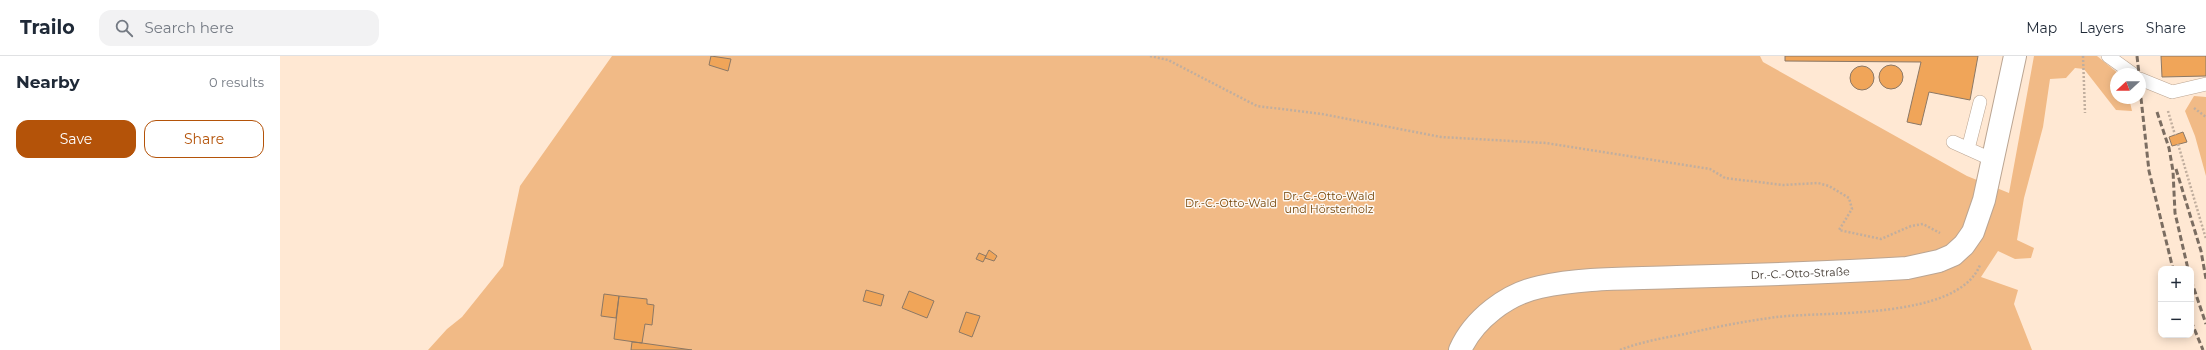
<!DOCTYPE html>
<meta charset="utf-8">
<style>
:root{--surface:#fff;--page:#f2f2f3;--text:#1f2937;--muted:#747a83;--line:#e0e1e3;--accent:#b45309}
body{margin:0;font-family:Montserrat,sans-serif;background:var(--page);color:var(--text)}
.controls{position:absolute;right:12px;bottom:12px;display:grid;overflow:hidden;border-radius:8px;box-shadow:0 2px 10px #0003}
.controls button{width:36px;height:36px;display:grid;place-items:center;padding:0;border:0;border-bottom:1px solid var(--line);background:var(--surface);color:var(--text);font:20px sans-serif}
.compass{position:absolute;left:1830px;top:12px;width:36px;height:36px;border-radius:50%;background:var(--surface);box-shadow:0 2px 10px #0003;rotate:249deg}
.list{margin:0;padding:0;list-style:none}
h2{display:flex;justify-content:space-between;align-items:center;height:52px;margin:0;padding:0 16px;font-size:17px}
h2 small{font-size:13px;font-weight:400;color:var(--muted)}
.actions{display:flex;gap:8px;padding:12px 16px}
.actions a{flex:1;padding:9px 0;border:1px solid var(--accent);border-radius:12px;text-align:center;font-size:14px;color:var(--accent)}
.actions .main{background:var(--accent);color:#fff}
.icon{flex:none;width:22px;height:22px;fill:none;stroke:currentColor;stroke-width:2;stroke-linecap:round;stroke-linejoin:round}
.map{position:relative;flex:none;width:1926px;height:294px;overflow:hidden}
header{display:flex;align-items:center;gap:24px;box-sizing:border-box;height:56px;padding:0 20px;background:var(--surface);border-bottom:1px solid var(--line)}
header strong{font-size:19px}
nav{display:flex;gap:22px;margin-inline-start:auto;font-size:14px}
.search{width:280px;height:36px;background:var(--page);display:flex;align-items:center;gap:10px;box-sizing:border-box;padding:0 14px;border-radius:12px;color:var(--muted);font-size:15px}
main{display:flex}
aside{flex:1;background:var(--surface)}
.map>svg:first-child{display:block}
.green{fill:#f1ba86}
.building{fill:#f0a559;stroke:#8c7865}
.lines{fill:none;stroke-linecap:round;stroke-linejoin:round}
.service-casing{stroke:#bba592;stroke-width:14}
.tertiary-casing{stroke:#bba592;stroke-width:24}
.path{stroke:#c1ae9e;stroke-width:2.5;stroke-dasharray:2 2;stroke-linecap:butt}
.service{stroke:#fff;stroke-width:13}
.tertiary{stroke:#fff;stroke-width:22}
.rail{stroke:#7b6d61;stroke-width:3;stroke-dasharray:6 3;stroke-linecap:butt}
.labels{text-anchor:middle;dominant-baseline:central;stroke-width:3;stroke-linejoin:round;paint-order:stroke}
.park-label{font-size:11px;fill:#754507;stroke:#fdf9f5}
.street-label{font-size:11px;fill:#3b322a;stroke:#fdf9f5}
</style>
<header>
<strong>Trailo</strong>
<div class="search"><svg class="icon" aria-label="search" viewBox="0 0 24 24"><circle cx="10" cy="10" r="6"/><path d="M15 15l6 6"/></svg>Search here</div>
<nav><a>Map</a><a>Layers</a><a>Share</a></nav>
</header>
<main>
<aside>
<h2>Nearby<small>0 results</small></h2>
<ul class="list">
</ul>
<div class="actions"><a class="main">Save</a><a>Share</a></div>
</aside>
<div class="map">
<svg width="1926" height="294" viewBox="0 0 1926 294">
<rect width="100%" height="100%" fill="#ffe8d3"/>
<path class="green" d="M332,0H1480L1483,6L1687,120L1729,137L1754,0H1817L1839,18H1836V42H1849L1852,55L1836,54L1804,13L1795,12L1786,22L1770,23L1763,71L1744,142L1737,184L1754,192L1751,202L1735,203L1718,195L1701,221L1738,234L1734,248L1752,294H148L167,273L182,261L223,210L240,130Z
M1914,40L1926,41V120L1915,80L1905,55Z"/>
<path class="building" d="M431,0L451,3L448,15L429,9Z
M1505,0H1698L1690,44L1649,36L1641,69L1627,66L1641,6L1505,5Z
M1881,0H1926V20L1882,21Z
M1599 21a12 12 0 1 1 24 0a12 12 0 1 1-24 0Z
M1570 22a12 12 0 1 1 24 0a12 12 0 1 1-24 0Z
M1903,76L1907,86L1892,90L1889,81Z
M709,194L717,200L714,205L705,202Z
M699,197L706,200L703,206L696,203Z
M586,234L604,239L601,250L583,245Z
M629,235L654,245L647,262L622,252Z
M324,238L339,240L336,262L321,260Z
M339,240L367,243V248L374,249L372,269L365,268L362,287L334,283Z
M686,256L700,260L692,281L679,276Z
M352,286L362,287L412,294H351Z"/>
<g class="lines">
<defs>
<path id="service" d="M1828,0L1853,18
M1860,23L1892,36L1926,28
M1673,86L1713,104
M1688,93L1700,46"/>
<g id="tertiary">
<path id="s1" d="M1180,294C1194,263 1227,238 1260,231C1305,221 1352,223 1397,221C1474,219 1550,217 1627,212L1659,205L1673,199L1684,189L1693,176L1704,144L1735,0"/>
</g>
</defs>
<use href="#service" class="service-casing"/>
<use href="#tertiary" class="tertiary-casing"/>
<path class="path" d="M870,0L888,4L977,50L1042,58L1161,81L1266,87L1430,113L1445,122L1503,129L1538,127L1549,130L1569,142L1572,153L1559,174L1601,183L1631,170L1643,168L1660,177
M1803,0L1805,57
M1914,52L1926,61
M1888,55L1895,79
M1898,88L1926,183
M1340,294C1360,286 1383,282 1405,278C1435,271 1466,265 1497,261C1547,255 1678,264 1700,209"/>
<use href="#service" class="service"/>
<use href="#tertiary" class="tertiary"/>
<path class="rail" d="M1857,0L1859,18
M1860,33L1869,115L1893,213
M1877,56L1889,92L1893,115L1895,157L1908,213
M1896,113L1921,195L1926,223
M1911,224L1926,268
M1911,265L1923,294"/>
</g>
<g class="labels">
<g class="park-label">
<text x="1049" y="140">Dr.-C.-Otto-Wald<tspan x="1049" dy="13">und Hörsterholz</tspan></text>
<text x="951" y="147">Dr.-C.-Otto-Wald</text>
</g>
<g class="street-label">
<text stroke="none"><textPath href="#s1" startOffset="366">Dr.-C.-Otto-Straße</textPath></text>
</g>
</g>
</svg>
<div class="controls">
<button>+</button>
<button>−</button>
</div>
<svg class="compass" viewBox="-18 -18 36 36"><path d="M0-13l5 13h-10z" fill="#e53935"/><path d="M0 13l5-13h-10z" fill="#747a83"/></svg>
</div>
</main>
